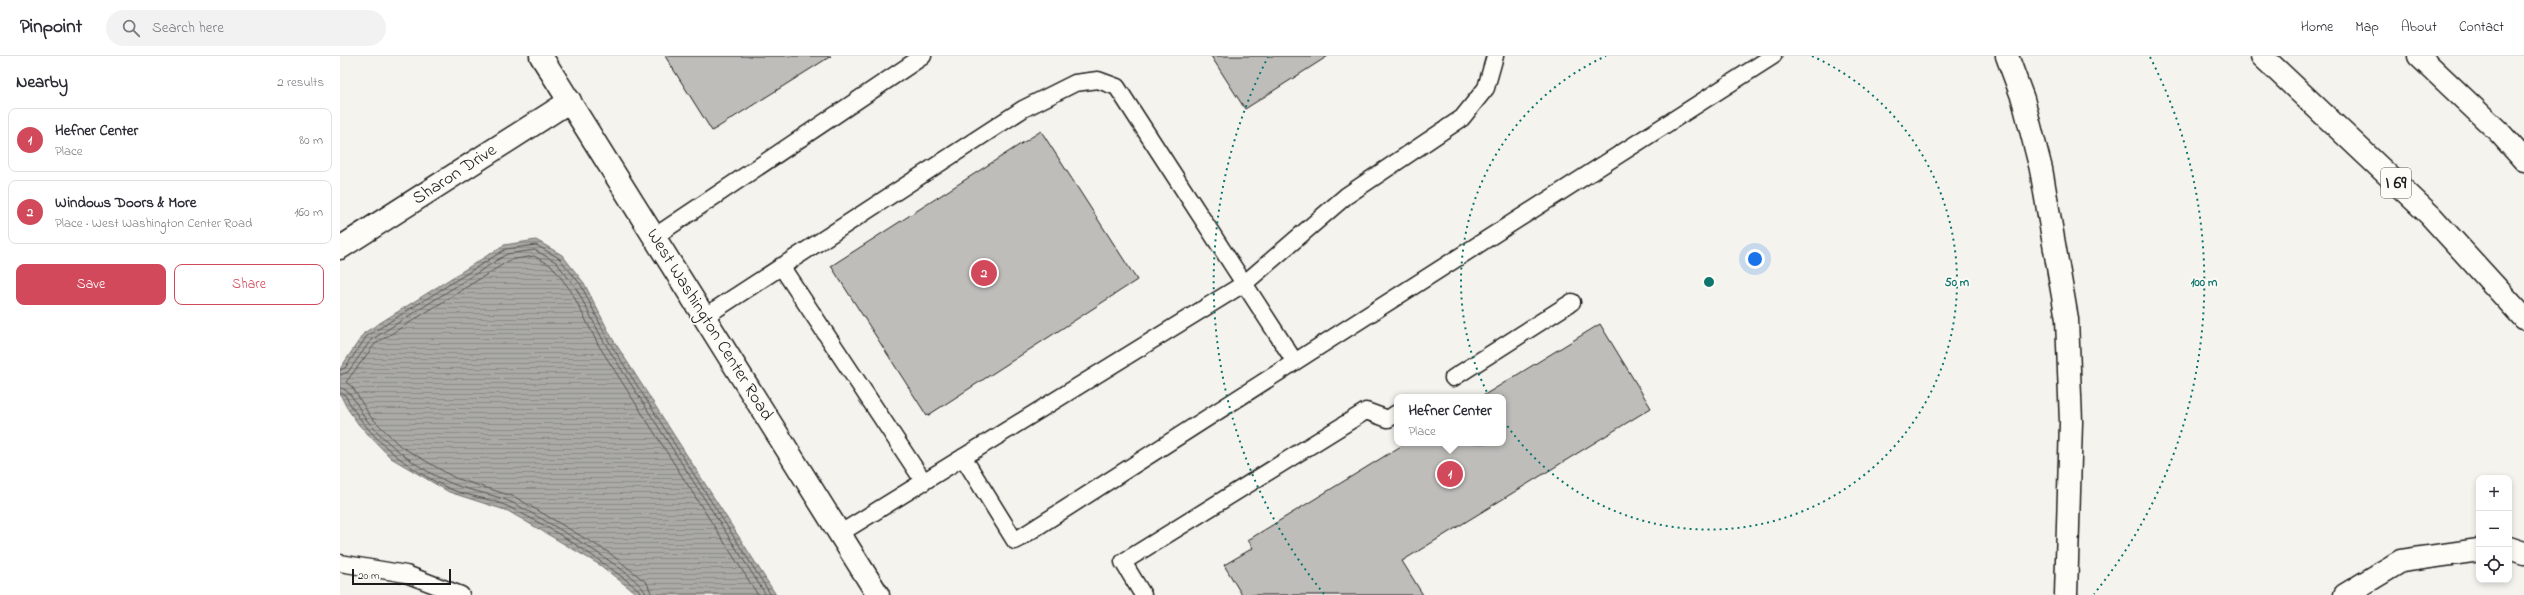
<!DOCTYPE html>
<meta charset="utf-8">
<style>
:root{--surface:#fff;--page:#f2f2f3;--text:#2b2b33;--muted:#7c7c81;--line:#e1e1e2;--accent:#d1495b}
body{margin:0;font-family:"Indie Flower",sans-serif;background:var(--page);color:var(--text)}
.controls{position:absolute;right:12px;bottom:12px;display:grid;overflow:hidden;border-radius:8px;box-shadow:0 2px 6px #0003}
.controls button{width:36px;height:36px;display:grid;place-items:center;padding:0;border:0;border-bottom:1px solid var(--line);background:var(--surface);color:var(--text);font:20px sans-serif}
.scale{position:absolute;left:12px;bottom:10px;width:99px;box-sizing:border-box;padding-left:4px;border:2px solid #1c1c1c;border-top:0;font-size:11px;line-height:14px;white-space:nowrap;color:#1c1c1c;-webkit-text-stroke:3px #fdfcf7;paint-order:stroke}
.you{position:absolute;left:1415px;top:203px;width:14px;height:14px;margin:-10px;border:3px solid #fff;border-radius:50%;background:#1a73e8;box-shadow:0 0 0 6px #1a73e833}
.badge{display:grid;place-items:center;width:26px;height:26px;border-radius:50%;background:var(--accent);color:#fff;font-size:13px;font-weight:700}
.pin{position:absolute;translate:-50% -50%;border:2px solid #fff;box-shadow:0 1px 4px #0006}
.popup{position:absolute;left:1054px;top:338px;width:112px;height:52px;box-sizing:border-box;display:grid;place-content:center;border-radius:8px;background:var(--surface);filter:drop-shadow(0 1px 3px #0005);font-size:13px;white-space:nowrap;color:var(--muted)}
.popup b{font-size:15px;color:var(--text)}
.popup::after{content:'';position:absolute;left:50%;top:100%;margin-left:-8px;border:8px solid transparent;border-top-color:var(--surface)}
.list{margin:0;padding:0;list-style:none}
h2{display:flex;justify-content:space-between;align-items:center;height:52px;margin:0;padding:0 16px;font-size:17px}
h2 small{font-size:13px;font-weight:400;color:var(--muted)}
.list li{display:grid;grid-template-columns:26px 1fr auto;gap:12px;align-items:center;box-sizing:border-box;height:64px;margin:0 8px 8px;padding:0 8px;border:1px solid var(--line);border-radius:8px}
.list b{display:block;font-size:15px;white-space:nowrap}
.list p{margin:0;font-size:13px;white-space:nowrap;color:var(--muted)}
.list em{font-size:13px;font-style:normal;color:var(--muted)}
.actions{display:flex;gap:8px;padding:12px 16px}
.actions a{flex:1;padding:9px 0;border:1px solid var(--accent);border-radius:8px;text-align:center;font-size:14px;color:var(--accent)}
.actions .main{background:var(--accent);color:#fff}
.icon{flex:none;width:22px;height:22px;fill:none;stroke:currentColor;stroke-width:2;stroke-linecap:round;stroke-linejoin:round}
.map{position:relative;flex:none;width:2184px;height:539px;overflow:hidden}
header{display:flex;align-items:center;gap:24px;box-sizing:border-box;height:56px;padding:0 20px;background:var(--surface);border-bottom:1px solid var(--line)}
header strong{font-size:19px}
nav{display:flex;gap:22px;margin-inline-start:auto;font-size:14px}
.search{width:280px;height:36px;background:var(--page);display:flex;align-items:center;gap:10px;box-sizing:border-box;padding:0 14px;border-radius:22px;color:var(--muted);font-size:15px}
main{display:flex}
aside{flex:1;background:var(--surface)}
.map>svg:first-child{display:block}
.water{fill:url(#water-rules);stroke:#72716f}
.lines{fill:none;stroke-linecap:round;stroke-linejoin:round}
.shore{stroke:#555553;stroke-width:1}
.building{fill:#bebdba;stroke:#1c1c1c}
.lane-casing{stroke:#1c1c1c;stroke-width:19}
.street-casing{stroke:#1c1c1c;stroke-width:25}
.primary-casing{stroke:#1c1c1c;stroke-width:25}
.highway-casing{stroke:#1c1c1c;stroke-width:25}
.lane{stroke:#fdfcf7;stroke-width:16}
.street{stroke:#fdfcf7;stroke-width:22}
.primary{stroke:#fdfcf7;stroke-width:22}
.highway{stroke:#fdfcf7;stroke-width:22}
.ring{fill:none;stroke:#0f766e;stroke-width:2;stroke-dasharray:2 4}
.labels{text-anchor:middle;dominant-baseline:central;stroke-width:3.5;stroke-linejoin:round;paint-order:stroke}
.shield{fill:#fdfcf7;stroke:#605f5e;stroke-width:1}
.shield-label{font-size:17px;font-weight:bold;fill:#1c1c1c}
.street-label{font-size:18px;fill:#1c1c1c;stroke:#fdfcf7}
.centre{fill:#0f766e;stroke:#fdfcf7;stroke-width:2}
.ring-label{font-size:12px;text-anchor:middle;font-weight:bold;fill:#0f766e;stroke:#fdfcf7;stroke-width:3.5;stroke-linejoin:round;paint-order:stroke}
</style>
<header>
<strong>Pinpoint</strong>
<div class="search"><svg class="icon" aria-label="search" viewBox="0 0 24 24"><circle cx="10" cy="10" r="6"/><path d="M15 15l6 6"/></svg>Search here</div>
<nav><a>Home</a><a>Map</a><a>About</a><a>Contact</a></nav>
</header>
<main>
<aside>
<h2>Nearby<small>2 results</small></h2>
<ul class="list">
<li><span class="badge">1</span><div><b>Hefner Center</b><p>Place</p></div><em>80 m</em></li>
<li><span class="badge">2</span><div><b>Windows Doors &amp; More</b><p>Place · West Washington Center Road</p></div><em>160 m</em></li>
</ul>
<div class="actions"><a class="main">Save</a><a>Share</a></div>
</aside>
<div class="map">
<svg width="2184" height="539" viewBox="0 0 2184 539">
<defs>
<pattern id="water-rules" width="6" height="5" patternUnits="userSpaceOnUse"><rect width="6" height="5" fill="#abaaa6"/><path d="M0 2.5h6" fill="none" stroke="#8a8a86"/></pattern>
</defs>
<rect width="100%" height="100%" fill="#f4f3ee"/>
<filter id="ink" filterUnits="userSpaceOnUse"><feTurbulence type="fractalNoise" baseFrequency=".025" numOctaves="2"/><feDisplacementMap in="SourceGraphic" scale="8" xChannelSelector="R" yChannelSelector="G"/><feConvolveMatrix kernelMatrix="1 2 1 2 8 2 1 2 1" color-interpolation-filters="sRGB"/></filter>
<g filter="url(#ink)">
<path class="water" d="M196,184L222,199L244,227L272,282L436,539H298L260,509L168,455L109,436L51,402L19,369L7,352L0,338V313L24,277L164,189Z"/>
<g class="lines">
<path class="shore" d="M0,314L5,312L27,280L166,193L196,189L219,202L241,229L268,284L431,539
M0,319L8,316L31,284L167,198L195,194L216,206L236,232L264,286L426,539
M0,332C12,333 19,355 26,363C48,390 81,415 113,428C132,436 155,438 173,447C194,458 305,520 306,539
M0,337L5,339C27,381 67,413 110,433C129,441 152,442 171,452C216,474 260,503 299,534L301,539
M312,539L307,527L268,496L175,441L115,422L60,390L30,360L13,332L6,326L35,288L170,204L194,200L212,210L231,235L259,290L418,539"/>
</g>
<path class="building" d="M325,0H491L372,75Z
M871,0H988L905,53Z
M701,75L797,224L587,360L491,210Z
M1260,268L1311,352L1062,505L1083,539H902L884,509L913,492L908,484L1066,387H1163V341H1141Z"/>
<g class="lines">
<defs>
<path id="lane" d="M314,181L583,0
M441,210L584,426
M364,261L683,53L735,27L758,24L777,31L955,306
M1113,322L1232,246
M623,401L675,485L1433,0
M499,478L905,227L1006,140L1122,62L1146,32L1155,0
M0,507L66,518L121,539
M803,539L783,506L1026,355L1048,363L1057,357"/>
<path id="street" d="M0,192L230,45"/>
<path id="primary" d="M201,0L538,539"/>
<path id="highway" d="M1667,0L1683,43L1701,113L1727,263L1731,366L1726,539
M1922,0L2090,159L2184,262
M2079,0L2160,77L2184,104
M2169,492L2184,497
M2005,539L2061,505L2139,494"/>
</defs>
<use href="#lane" class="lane-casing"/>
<use href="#street" class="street-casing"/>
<use href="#primary" class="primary-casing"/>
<use href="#highway" class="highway-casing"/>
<use href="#lane" class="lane"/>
<use href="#street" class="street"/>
<use href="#primary" class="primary"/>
<use href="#highway" class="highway"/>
</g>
</g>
<g class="ring">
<path d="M1472 0A248 248 0 1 1 1266 0"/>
<path d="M984 538A495 495 0 0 1 928 1M1810 1A495 495 0 0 1 1754 538"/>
</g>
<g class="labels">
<rect class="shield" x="2041" y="112" width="30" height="30" rx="3"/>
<g class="shield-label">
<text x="2056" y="127">I 69</text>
</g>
<g class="street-label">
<text transform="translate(115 119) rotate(-33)">Sharon Drive</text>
<text transform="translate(369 269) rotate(58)">West Washington Center Road</text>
</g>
</g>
<circle cx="1369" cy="226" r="6" class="centre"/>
<g class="ring-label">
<text x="1617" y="230">50 m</text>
<text x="1864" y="230">100 m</text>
</g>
</svg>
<div class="controls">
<button>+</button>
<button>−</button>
<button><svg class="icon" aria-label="locate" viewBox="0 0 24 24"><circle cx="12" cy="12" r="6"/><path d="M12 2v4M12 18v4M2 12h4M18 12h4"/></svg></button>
</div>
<div class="scale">20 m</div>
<div class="you"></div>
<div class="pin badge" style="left:1110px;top:418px">1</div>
<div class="popup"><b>Hefner Center</b>Place</div>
<div class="pin badge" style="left:644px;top:217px">2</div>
</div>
</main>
